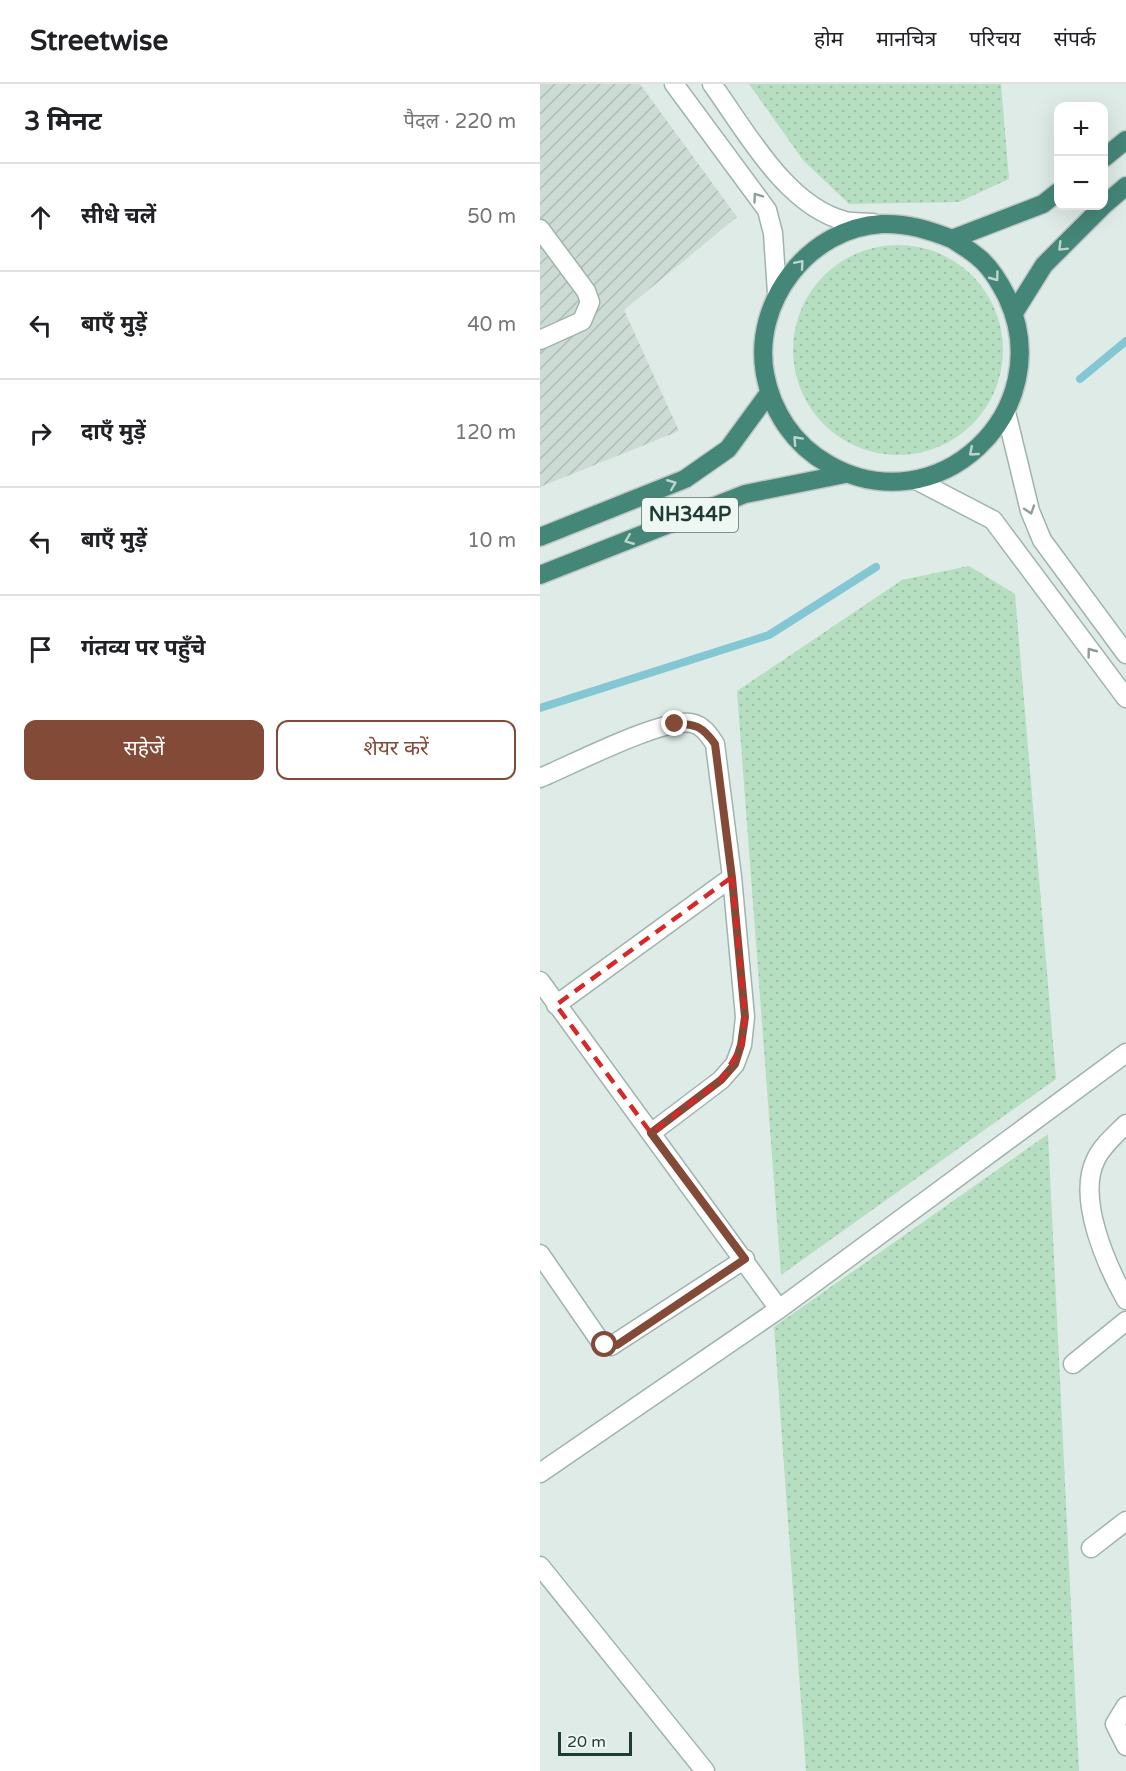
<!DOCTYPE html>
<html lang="hi">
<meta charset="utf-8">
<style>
:root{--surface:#fff;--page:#f2f2f2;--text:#202124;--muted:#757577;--line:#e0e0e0;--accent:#824a37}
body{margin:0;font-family:"Varela Round","Noto Sans Devanagari",sans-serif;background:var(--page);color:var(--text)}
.controls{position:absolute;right:18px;top:18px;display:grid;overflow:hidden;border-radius:12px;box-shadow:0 6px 24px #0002}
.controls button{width:54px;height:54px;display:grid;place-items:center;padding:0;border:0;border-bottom:2px solid var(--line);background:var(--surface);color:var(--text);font:30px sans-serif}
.scale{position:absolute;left:18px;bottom:15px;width:74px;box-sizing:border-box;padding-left:6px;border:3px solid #1f3b34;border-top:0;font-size:16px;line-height:21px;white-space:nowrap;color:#1f3b34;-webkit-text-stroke:4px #eff7f3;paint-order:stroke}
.stop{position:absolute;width:18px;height:18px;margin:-14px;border:4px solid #824a37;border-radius:50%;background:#fff}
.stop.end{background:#824a37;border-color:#fff;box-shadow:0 2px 6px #0008}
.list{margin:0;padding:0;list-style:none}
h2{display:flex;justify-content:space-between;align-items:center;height:78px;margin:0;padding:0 24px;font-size:26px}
h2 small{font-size:20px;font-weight:400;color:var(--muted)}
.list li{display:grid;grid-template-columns:39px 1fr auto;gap:18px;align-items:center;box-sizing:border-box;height:108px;padding:0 24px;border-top:2px solid var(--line)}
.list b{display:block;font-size:22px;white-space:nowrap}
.list em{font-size:20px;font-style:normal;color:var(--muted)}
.actions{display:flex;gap:12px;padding:18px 24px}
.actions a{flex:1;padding:14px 0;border:2px solid var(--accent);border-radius:12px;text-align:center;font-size:21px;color:var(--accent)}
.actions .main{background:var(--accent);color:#fff}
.icon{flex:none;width:33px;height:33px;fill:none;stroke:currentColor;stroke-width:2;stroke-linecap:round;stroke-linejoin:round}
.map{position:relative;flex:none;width:586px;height:1687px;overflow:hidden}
header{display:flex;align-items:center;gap:36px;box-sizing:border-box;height:84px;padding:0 30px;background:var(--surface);border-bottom:2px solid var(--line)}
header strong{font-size:28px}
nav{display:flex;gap:33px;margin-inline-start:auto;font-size:21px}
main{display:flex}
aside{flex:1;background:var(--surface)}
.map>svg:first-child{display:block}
.industrial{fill:url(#industrial-furrows)}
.park{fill:url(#park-dots)}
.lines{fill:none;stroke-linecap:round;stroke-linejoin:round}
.stream{stroke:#83c6d4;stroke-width:8}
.minor-casing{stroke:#a1b3ad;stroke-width:21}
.trunk-casing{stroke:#c0c8c6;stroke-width:21}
.minor{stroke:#fff;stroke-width:18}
.trunk{stroke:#448678;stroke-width:18}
.oneway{stroke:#8f9d9a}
.oneway2{stroke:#bcd5ce}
.route{stroke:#824a37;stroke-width:8}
.marked{fill:none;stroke:#d62828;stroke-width:4.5;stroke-dasharray:12 8;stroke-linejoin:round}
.labels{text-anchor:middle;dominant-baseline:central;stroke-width:4.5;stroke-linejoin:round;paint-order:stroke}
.shield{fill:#eff7f3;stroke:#5d736d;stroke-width:1.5}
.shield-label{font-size:20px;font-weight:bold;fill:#1f3b34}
</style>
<header>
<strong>Streetwise</strong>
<nav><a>होम</a><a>मानचित्र</a><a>परिचय</a><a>संपर्क</a></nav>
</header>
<main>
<aside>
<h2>3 मिनट<small>पैदल · 220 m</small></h2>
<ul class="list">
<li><svg class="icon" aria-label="ahead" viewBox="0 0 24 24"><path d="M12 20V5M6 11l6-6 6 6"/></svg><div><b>सीधे चलें</b></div><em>50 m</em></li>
<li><svg class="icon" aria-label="left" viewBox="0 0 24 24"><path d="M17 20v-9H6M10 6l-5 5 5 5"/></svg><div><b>बाएँ मुड़ें</b></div><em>40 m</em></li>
<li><svg class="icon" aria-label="right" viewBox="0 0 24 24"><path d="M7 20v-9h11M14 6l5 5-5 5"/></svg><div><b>दाएँ मुड़ें</b></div><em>120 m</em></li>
<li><svg class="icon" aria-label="left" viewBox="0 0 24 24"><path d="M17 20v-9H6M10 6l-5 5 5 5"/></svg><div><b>बाएँ मुड़ें</b></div><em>10 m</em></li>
<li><svg class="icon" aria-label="arrive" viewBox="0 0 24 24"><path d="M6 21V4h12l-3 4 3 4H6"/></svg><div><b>गंतव्य पर पहुँचे</b></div></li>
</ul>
<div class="actions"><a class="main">सहेजें</a><a>शेयर करें</a></div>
</aside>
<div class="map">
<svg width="586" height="1687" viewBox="0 0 586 1687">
<defs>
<pattern id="industrial-furrows" width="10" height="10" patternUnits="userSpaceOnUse" patternTransform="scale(1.5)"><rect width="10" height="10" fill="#cddbd5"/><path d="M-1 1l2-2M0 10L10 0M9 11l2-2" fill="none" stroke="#b0bdb7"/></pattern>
<pattern id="park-dots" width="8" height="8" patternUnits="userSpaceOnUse" patternTransform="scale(1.5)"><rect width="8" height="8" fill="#b6dec1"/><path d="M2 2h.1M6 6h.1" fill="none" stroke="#9cbfa6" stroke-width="1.8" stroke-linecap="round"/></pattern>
</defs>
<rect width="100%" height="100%" fill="#deebe6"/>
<path class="industrial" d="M0,0H100L197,133L84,226L139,347L0,403Z"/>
<path class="park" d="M209,0H461L469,95L419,118L309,120L263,76Z
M253 266a105 105 0 1 1 210 0a105 105 0 1 1-210 0Z
M429,482L475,510L516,995L241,1191L197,607L362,496Z
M508,1050L539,1687H266L234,1243Z"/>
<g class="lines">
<path class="stream" d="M540,295L586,257
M0,624L229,551L336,483"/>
<defs>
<path id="minor" d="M134,0L227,126L233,149L237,209
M172,0C206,47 246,122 305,137C314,139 324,138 333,139
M0,145L46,207L50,218L42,237L0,256
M466,328L490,427L502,456L586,570
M376,396L453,436L586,614
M0,694C31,681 122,634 151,639C163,641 169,651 175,660L192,793L205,933L202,961L195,980L181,996L111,1049
M0,897L239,1225
M16,921L192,793
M586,1040C576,1050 562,1062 556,1075C536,1114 567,1182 586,1216
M0,1170L60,1257L71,1262L205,1175
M533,1280L586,1237
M0,1389L239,1225L586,969
M551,1464L586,1437
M0,1482L165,1687
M586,1622L575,1640L586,1662"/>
<path id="trunk" d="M564,74L586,56
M564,121L586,102
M412,155C421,161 430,166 438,173C451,183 460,199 467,213C520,327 397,443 288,380C254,361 232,328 225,290C212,219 268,144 342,140C367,139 389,146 412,155L503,120L518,108
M474,229L504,181L563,122
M0,453L145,395L188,365L229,309
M0,491L205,410L305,390"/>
</defs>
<use href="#minor" class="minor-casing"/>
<use href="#trunk" class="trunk-casing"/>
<use href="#minor" class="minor"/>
<use href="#trunk" class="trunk"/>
</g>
<defs><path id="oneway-chevron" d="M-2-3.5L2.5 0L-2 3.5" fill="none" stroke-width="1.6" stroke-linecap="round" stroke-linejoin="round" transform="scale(1.5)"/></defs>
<g class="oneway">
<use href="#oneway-chevron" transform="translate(217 113) rotate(-126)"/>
<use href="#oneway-chevron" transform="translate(490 426) rotate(72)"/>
<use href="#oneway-chevron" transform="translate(551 568) rotate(-127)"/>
</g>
<g class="oneway2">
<use href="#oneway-chevron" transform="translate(522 163) rotate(135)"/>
<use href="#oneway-chevron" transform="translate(260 180) rotate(-49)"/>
<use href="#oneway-chevron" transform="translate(455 193) rotate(53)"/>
<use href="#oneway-chevron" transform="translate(257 356) rotate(-133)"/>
<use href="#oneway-chevron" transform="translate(433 368) rotate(139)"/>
<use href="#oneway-chevron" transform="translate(132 400) rotate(-22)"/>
<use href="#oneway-chevron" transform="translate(89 456) rotate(158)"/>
</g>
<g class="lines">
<path class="route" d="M65,1261H77L205,1175L111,1049L181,996L195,980L201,961L205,933L192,794L175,660C163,643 155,639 135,640"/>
</g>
<path class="marked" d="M192,793L205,933L202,961L181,996L111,1049L16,921Z"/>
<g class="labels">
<rect class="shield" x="102" y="414" width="96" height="34" rx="4.5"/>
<g class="shield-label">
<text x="150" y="431">NH344P</text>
</g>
</g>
</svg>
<div class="controls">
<button>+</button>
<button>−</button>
</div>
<div class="scale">20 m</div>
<div class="stop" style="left:65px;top:1261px"></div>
<div class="stop end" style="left:135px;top:640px"></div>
</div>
</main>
